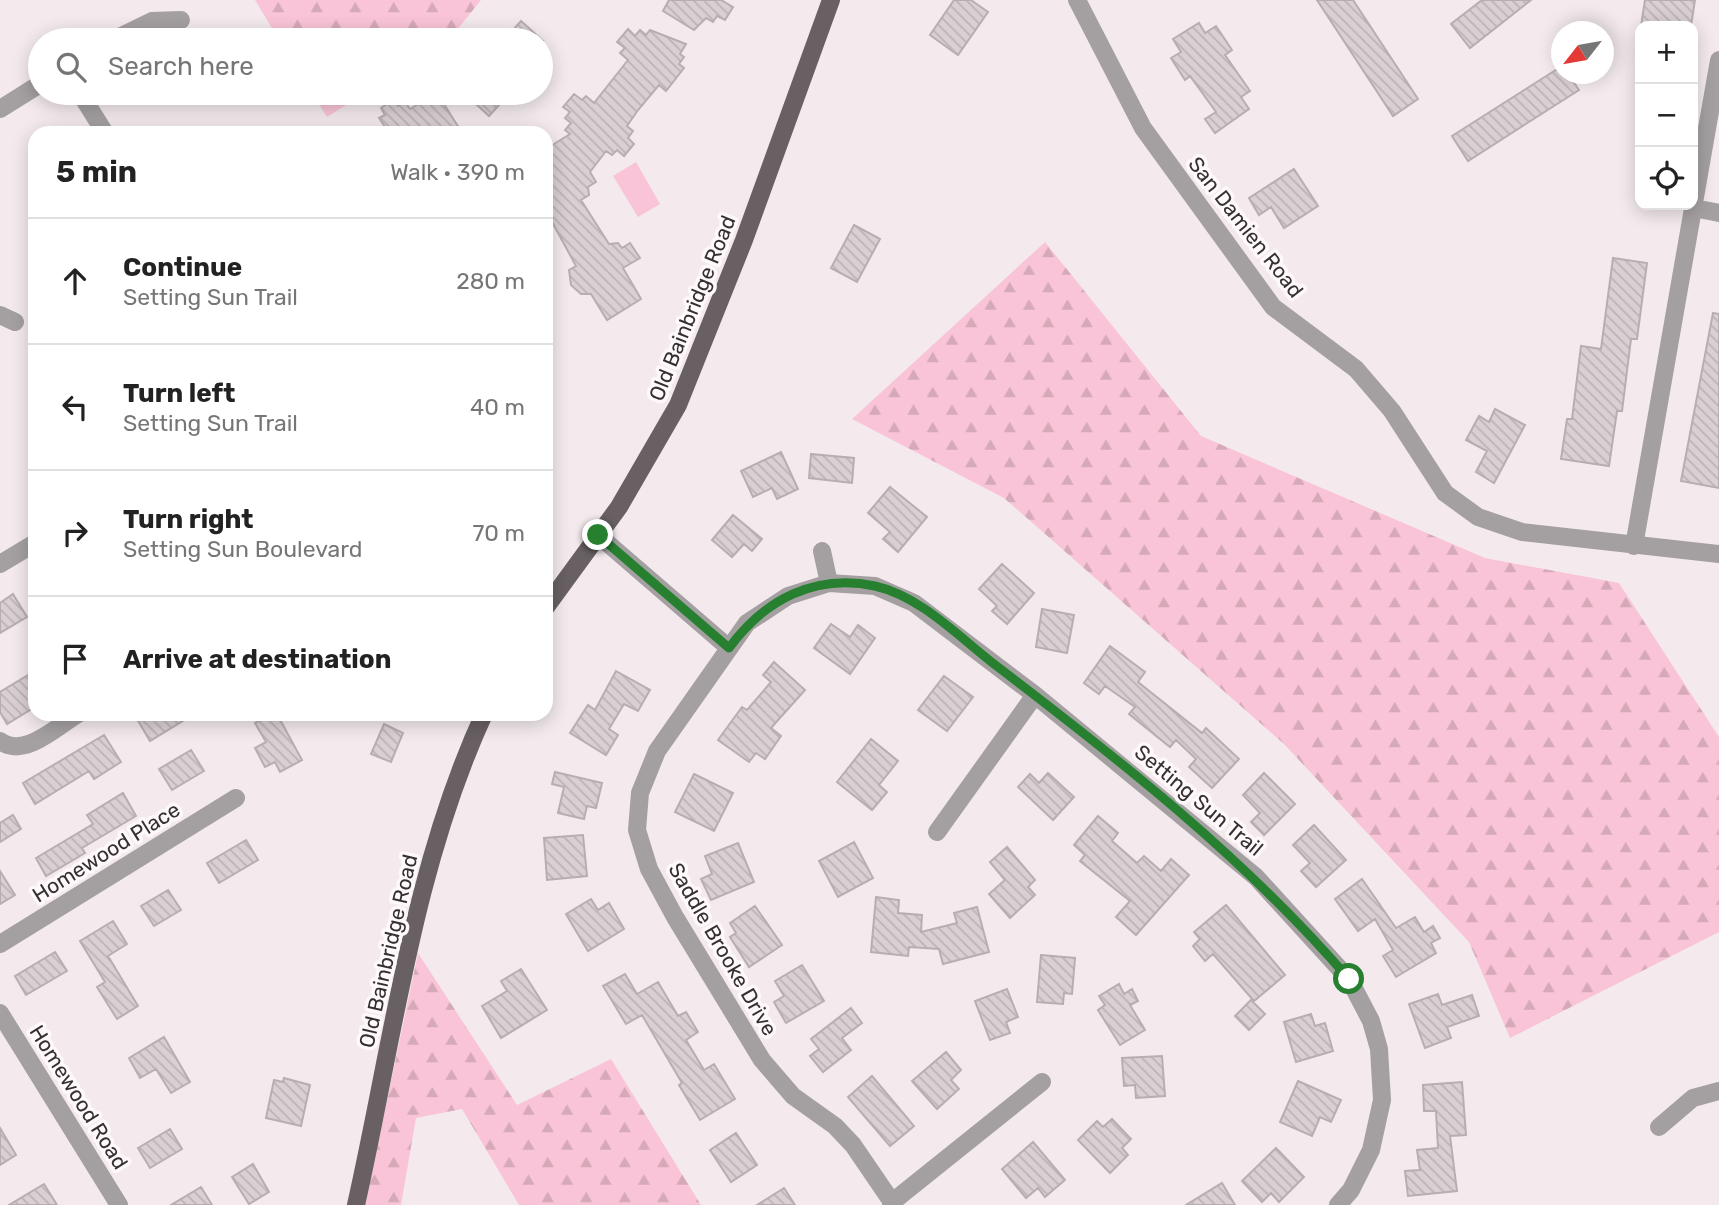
<!DOCTYPE html>
<meta charset="utf-8">
<style>
:root{--surface:#fff;--page:#f2f2f2;--text:#222;--muted:#767676;--line:#e0e0e0}
body{margin:0;font-family:Rubik,sans-serif;background:var(--page);color:var(--text)}
.controls{position:absolute;right:21px;top:21px;display:grid;overflow:hidden;border-radius:14px;box-shadow:0 4px 18px #0003}
.controls button{width:63px;height:63px;display:grid;place-items:center;padding:0;border:0;border-bottom:2px solid var(--line);background:var(--surface);color:var(--text);font:35px sans-serif}
.compass{position:absolute;left:1551px;top:21px;width:63px;height:63px;border-radius:50%;background:var(--surface);box-shadow:0 4px 18px #0003;rotate:239deg}
.stop{position:absolute;width:21px;height:21px;margin:-16px;border:5px solid #26802f;border-radius:50%;background:#fff}
.stop.end{background:#26802f;border-color:#fff;box-shadow:0 2px 7px #0008}
.list{margin:0;padding:0;list-style:none}
h2{display:flex;justify-content:space-between;align-items:center;height:91px;margin:0;padding:0 28px;font-size:30px}
h2 small{font-size:23px;font-weight:400;color:var(--muted)}
.list li{display:grid;grid-template-columns:46px 1fr auto;gap:21px;align-items:center;box-sizing:border-box;height:126px;padding:0 28px;border-top:2px solid var(--line)}
.list b{display:block;font-size:26px;white-space:nowrap}
.list p{margin:0;font-size:23px;white-space:nowrap;color:var(--muted)}
.list em{font-size:23px;font-style:normal;color:var(--muted)}
.icon{flex:none;width:38px;height:38px;fill:none;stroke:currentColor;stroke-width:2;stroke-linecap:round;stroke-linejoin:round}
.map{position:relative;flex:none;width:1719px;height:1205px;overflow:hidden}
.search{position:absolute;background:var(--surface);box-shadow:0 4px 18px #0003;left:28px;top:28px;width:525px;height:77px;display:flex;align-items:center;gap:18px;box-sizing:border-box;padding:0 24px;border-radius:38px;color:var(--muted);font-size:26px}
.panel{position:absolute;background:var(--surface);box-shadow:0 4px 18px #0003;left:28px;top:126px;width:525px;height:595px;border-radius:21px}
.map>svg:first-child{display:block}
.grass{fill:#f9c4d7}
.forest{fill:url(#forest-firs)}
.building{fill:url(#building-back-hatch);stroke:#b8aeb2;stroke-width:2}
.lines{fill:none;stroke-linecap:round;stroke-linejoin:round}
.minor{stroke:#a4a0a1;stroke-width:18}
.major{stroke:#686063;stroke-width:18}
.route{stroke:#26802f;stroke-width:9}
.labels{text-anchor:middle;dominant-baseline:central;stroke-width:7;stroke-linejoin:round;paint-order:stroke}
.street-label{font-size:21px;fill:#343031;stroke:#fef8fa}
</style>
<div class="map">
<svg width="1719" height="1205" viewBox="0 0 1719 1205">
<defs>
<pattern id="forest-firs" width="22" height="20" patternUnits="userSpaceOnUse" patternTransform="scale(1.75)"><rect width="22" height="20" fill="#f9c4d7"/><path d="M5 1l3.5 6h-7zM16 11l3.5 6h-7z" fill="#d6a9b9"/></pattern>
<pattern id="building-back-hatch" width="6" height="6" patternUnits="userSpaceOnUse" patternTransform="scale(1.75)"><rect width="6" height="6" fill="#dad0d4"/><path d="M-1 5l2 2M0 0l6 6M5-1l2 2" fill="none" stroke="#bcb3b6"/></pattern>
</defs>
<rect width="100%" height="100%" fill="#f4eaed"/>
<path class="grass" d="M636,162L660,204L638,217L613,176Z"/>
<path class="forest" d="M255,0H481L449,40H279Z
M312,93H365L327,117Z
M1045,242L1201,436L1485,558L1619,583L1719,737V932L1510,1038L1469,942L1284,744L1004,498L852,419Z
M418,953L517,1105L611,1059L701,1205H519L462,1109L416,1118L401,1205H365Z"/>
<path class="building" d="M669,0H721L733,7L725,20L717,16L713,22L706,18L694,30L663,11Z
M954,0H971L988,12L958,55L930,35Z
M1317,0H1353L1418,99L1393,116Z
M1482,0H1531L1470,48L1451,24Z
M1645,0H1695L1691,26H1641Z
M521,21L542,40H504Z
M1199,23L1205,33L1216,26L1232,50L1225,55L1250,91L1241,97L1249,109L1215,133L1205,119L1216,112L1190,76L1185,80L1171,58L1181,52L1173,39Z
M628,29L635,36L640,30L646,35L650,30L686,44L680,54L684,57L679,64L684,68L666,91L659,85L638,110L627,126L633,131L628,138L634,144L624,156L617,150L612,155L606,151L590,172L596,182L588,187L589,195L581,200L609,244L618,243L622,248L630,243L640,258L623,268L641,299L607,320L591,294H581L571,285L569,270L576,266L551,220L546,221V149L570,134L565,130L571,123L565,118L570,112L563,107L574,94L582,100L586,96L594,103L628,60L620,53L625,48L617,42Z
M1562,66V74H1568L1579,90L1468,161L1452,136Z
M437,93L459,128L451,133H389L379,118L385,115L381,108L394,99L398,106L405,102L410,109Z
M464,93H510L489,116Z
M1294,169L1318,206L1284,228L1271,207L1259,215L1249,198Z
M854,225L880,239L857,282L831,268Z
M1613,258L1647,263L1637,339H1631L1622,411H1617L1609,466L1561,459L1567,419H1572L1581,346L1601,349Z
M1713,313L1719,314V488L1681,481Z
M1495,409L1525,425L1494,483L1476,472L1487,451L1466,440L1479,416L1489,422Z
M781,452L798,489L777,499L772,488L753,497L741,471Z
M811,454L854,458L852,483L809,478Z
M890,487L927,517L898,552L883,539L890,532L868,513Z
M733,515L762,539L752,551L744,544L732,557L712,540Z
M1002,564L1034,593L1007,624L992,611L997,606L979,589Z
M13,594L27,617L0,633V603Z
M1042,609L1074,615L1067,653L1036,647Z
M831,624L850,637L858,625L875,638L850,674L814,648Z
M1110,646L1145,672L1138,682L1202,733L1206,728L1239,759L1212,788L1189,767L1196,759L1176,740L1170,747L1129,714L1135,707L1105,686L1099,694L1084,683Z
M774,662L805,690L771,728L781,736L765,759L756,753L749,762L718,740L742,707L747,710L771,682L763,675Z
M616,671L650,690L638,711L624,704L609,729L618,735L606,755L570,733L588,705L595,710Z
M30,674L35,683V707L7,724L0,712V692Z
M944,676L973,697L947,731L918,710Z
M146,714H194L150,741L137,719Z
M272,714H277L302,760L280,772L275,762L265,767L255,748L266,742L255,723Z
M384,724L403,733L391,762L371,754Z
M104,735L121,762L94,779L89,771L35,804L23,783Z
M871,739L898,761L879,785L887,792L872,810L837,782Z
M191,750L204,771L172,790L159,769Z
M555,772L602,783L596,808L587,806L584,819L558,813L564,787L552,784Z
M1048,773L1074,797L1053,820L1018,787L1030,774L1039,783Z
M1264,773L1295,804L1264,835L1251,822L1260,813L1243,795Z
M694,774L733,793L714,831L675,812Z
M123,793L136,816L82,848L85,853L46,876L36,858L93,824L87,815Z
M13,815L21,829L0,842V823Z
M1098,816L1118,833L1112,841L1137,863L1144,856L1161,871L1171,859L1189,875L1136,935L1116,917L1130,901L1080,861L1085,855L1074,845Z
M1314,825L1346,860L1316,887L1301,871L1310,863L1293,845Z
M583,835L587,876L547,880L544,838Z
M246,840L258,860L219,883L207,863Z
M854,842L873,878L838,897L819,861Z
M738,843L754,882L711,900L701,879L712,874L705,856Z
M1007,847L1035,880L1028,887L1035,895L1010,918L989,894L1005,880L990,862Z
M0,871L15,895L0,904Z
M1362,879L1396,928L1415,917L1424,932L1433,926L1440,938L1431,943L1436,953L1396,977L1383,956L1393,950L1375,919L1358,931L1335,899Z
M168,890L181,910L154,926L141,906Z
M876,897L899,900L898,913L922,915L921,932L957,923L954,913L977,907L989,952L943,964L939,949L909,947L908,956L871,952Z
M591,899L598,910L609,903L624,929L588,951L566,914Z
M1226,905L1285,975L1254,1001L1213,954L1205,961L1193,946L1200,939L1194,932Z
M755,906L782,945L749,967L730,937L736,933L730,923Z
M113,921L127,944L108,956L138,1006L117,1019L97,987L105,982L80,941Z
M55,952L67,971L26,995L15,976Z
M1041,955L1075,958L1072,994L1064,993L1063,1004L1037,1002Z
M802,965L824,1001L786,1023L774,1002L784,996L775,981Z
M521,969L547,1010L501,1038L482,1006L507,991L501,981Z
M625,974L637,994L658,982L678,1016L686,1012L698,1032L686,1040L704,1070L714,1064L735,1099L700,1120L679,1085L682,1083L642,1015L626,1024L603,986Z
M1119,984L1124,994L1132,989L1138,1001L1130,1005L1145,1030L1120,1045L1098,1010L1105,1005L1099,996Z
M1007,989L1018,1017L1006,1022L1010,1033L990,1040L975,1001Z
M1438,994L1442,1005L1472,995L1479,1016L1447,1027L1451,1038L1425,1048L1409,1004Z
M1251,1000L1265,1014L1249,1030L1235,1016Z
M851,1008L862,1023L842,1038L851,1050L823,1072L810,1056L819,1049L811,1039Z
M1311,1014L1315,1026L1325,1023L1333,1051L1296,1062L1284,1022Z
M164,1037L190,1082L171,1093L156,1069L140,1078L129,1058Z
M946,1052L961,1070L951,1080L959,1089L937,1109L912,1081Z
M1162,1056L1165,1096L1136,1098L1135,1085L1124,1086L1122,1058Z
M872,1076L914,1126L890,1146L848,1097Z
M284,1078L310,1085L301,1126L266,1118L274,1080L283,1082Z
M1298,1081L1341,1100L1331,1122L1320,1117L1312,1136L1280,1122Z
M1462,1082L1466,1135L1450,1136L1457,1191L1408,1196L1405,1171L1420,1170L1417,1150L1438,1148L1436,1111H1424L1423,1085Z
M1112,1119L1131,1139L1122,1148L1128,1155L1110,1173L1078,1140L1097,1121L1103,1127Z
M0,1128L16,1155L0,1165Z
M170,1129L182,1149L150,1168L138,1148Z
M736,1133L757,1165L731,1182L710,1150Z
M1033,1142L1065,1180L1045,1197L1038,1188L1026,1198L1002,1169Z
M1276,1148L1304,1177L1279,1202L1271,1193L1262,1202L1242,1181Z
M253,1164L269,1192L249,1204L232,1177Z
M1222,1183L1235,1205H1186Z
M44,1184L57,1205H9Z
M201,1187L212,1205H171Z
M784,1188L795,1205H757Z"/>
<g class="lines">
<path class="minor" d="M1077,0L1143,128L1273,307L1356,369L1392,411L1445,493L1478,517L1522,532L1719,554
M113,40L152,21L181,20
M80,93L105,133
M0,109L40,84
M1694,208L1719,213
M0,315L15,322
M598,535L729,648
M1634,546L1719,60
M822,551L829,583
M0,564L35,543
M0,741C24,759 56,727 78,714
M937,832L1035,695
M0,944L236,798
M0,1013L119,1205
M1659,1127L1693,1098L1719,1091
M891,1203L1042,1082
M894,1205L853,1145L835,1126L793,1096L762,1060L675,917L649,869L637,830L640,793L657,751L747,623L788,596L829,583L875,586L914,603L1035,695L1256,877L1349,979L1371,1021L1379,1049L1382,1100L1371,1150L1351,1190L1338,1205"/>
<path class="major" d="M546,607L619,507L678,405L744,240L831,0
M356,1205C393,1041 413,868 484,714"/>
</g>
<g class="lines">
<path class="route" d="M598,535L729,648C764,600 815,573 875,586C920,596 959,637 994,664C1120,760 1245,858 1349,979"/>
</g>
<g class="labels">
<g class="street-label">
<text transform="translate(1246 227) rotate(52)">San Damien Road</text>
<text transform="translate(692 308) rotate(-68)">Old Bainbridge Road</text>
<text transform="translate(1199 800) rotate(40)">Setting Sun Trail</text>
<text transform="translate(106 852) rotate(-32)">Homewood Place</text>
<text transform="translate(723 949) rotate(60)">Saddle Brooke Drive</text>
<text transform="translate(388 951) rotate(-77)">Old Bainbridge Road</text>
<text transform="translate(79 1097) rotate(58)">Homewood Road</text>
</g>
</g>
</svg>
<div class="controls">
<button>+</button>
<button>−</button>
<button><svg class="icon" aria-label="locate" viewBox="0 0 24 24"><circle cx="12" cy="12" r="6"/><path d="M12 2v4M12 18v4M2 12h4M18 12h4"/></svg></button>
</div>
<svg class="compass" viewBox="-18 -18 36 36"><path d="M0-13l5 13h-10z" fill="#e53935"/><path d="M0 13l5-13h-10z" fill="#767676"/></svg>
<div class="stop" style="left:1349px;top:979px"></div>
<div class="stop end" style="left:598px;top:535px"></div>
<div class="search"><svg class="icon" aria-label="search" viewBox="0 0 24 24"><circle cx="10" cy="10" r="6"/><path d="M15 15l6 6"/></svg>Search here</div>
<section class="panel">
<h2>5 min<small>Walk · 390 m</small></h2>
<ul class="list">
<li><svg class="icon" aria-label="ahead" viewBox="0 0 24 24"><path d="M12 20V5M6 11l6-6 6 6"/></svg><div><b>Continue</b><p>Setting Sun Trail</p></div><em>280 m</em></li>
<li><svg class="icon" aria-label="left" viewBox="0 0 24 24"><path d="M17 20v-9H6M10 6l-5 5 5 5"/></svg><div><b>Turn left</b><p>Setting Sun Trail</p></div><em>40 m</em></li>
<li><svg class="icon" aria-label="right" viewBox="0 0 24 24"><path d="M7 20v-9h11M14 6l5 5-5 5"/></svg><div><b>Turn right</b><p>Setting Sun Boulevard</p></div><em>70 m</em></li>
<li><svg class="icon" aria-label="arrive" viewBox="0 0 24 24"><path d="M6 21V4h12l-3 4 3 4H6"/></svg><div><b>Arrive at destination</b></div></li>
</ul>
</section>
</div>
